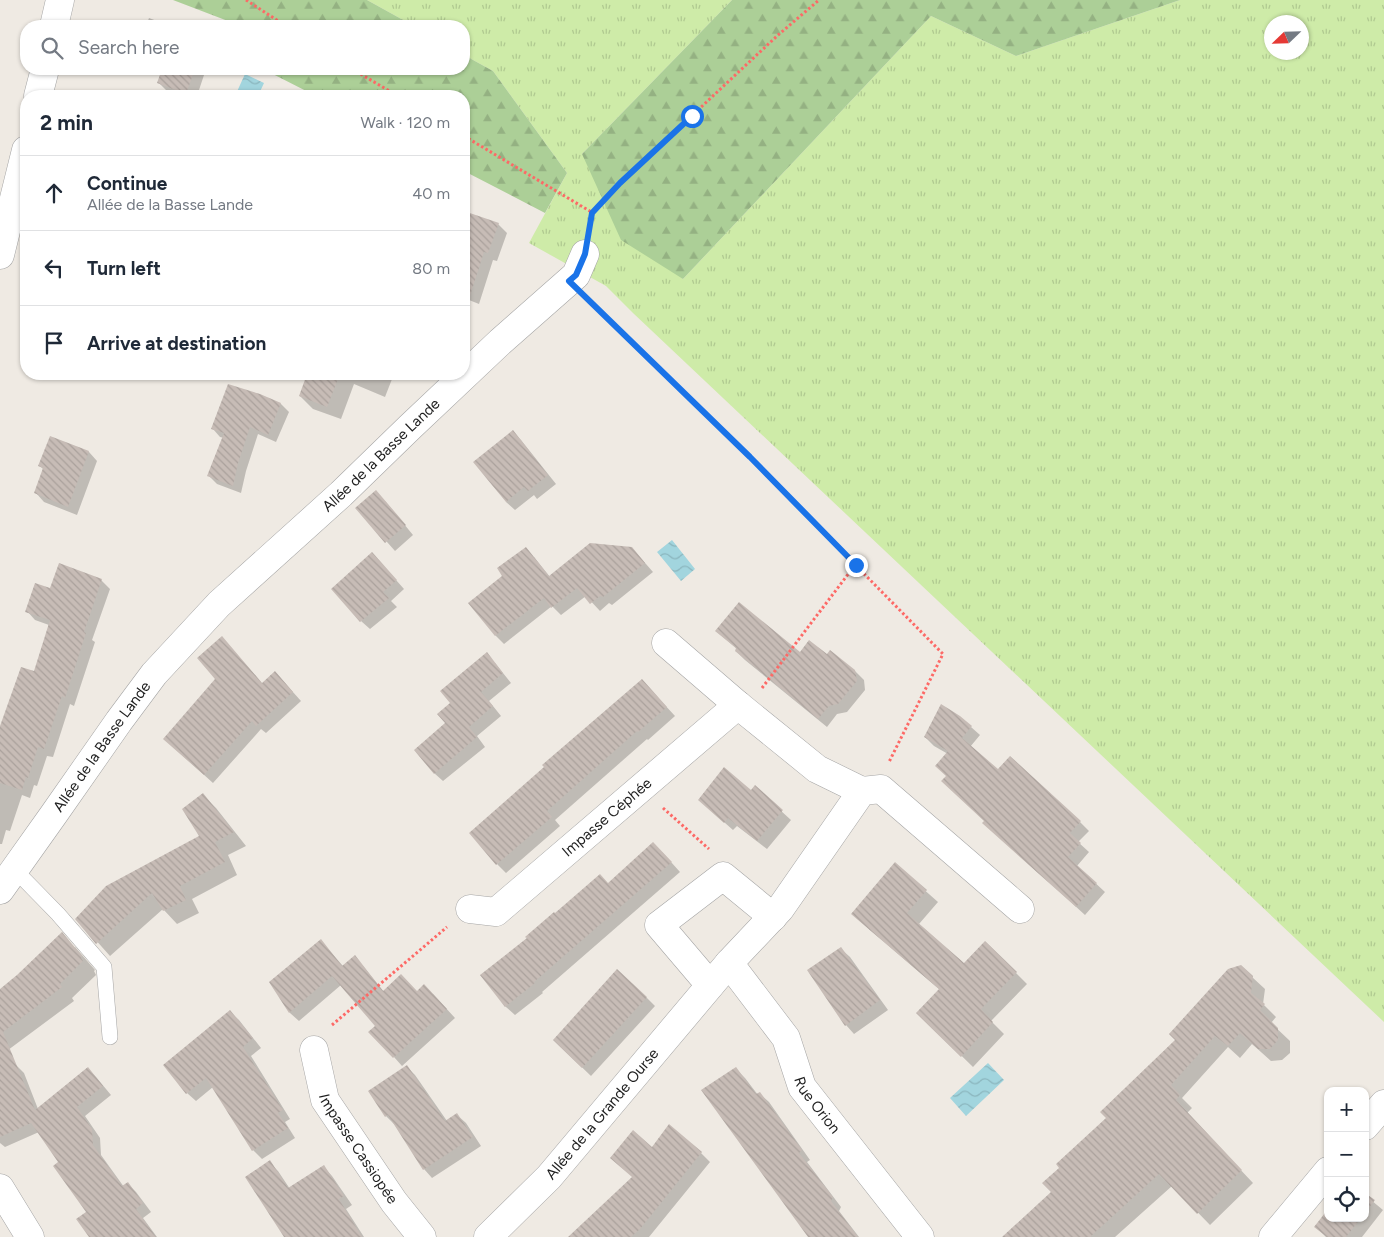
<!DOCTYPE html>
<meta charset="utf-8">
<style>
:root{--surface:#fff;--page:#f2f2f3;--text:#1f2937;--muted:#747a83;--line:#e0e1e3}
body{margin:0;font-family:Figtree,sans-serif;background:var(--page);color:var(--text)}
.controls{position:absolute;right:15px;bottom:15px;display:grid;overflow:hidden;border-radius:10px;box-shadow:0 1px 4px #0004}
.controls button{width:45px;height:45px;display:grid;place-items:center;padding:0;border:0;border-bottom:1px solid var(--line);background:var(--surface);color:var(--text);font:25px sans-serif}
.compass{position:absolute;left:1264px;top:15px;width:45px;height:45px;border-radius:50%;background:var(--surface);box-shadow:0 1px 4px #0004;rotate:247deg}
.stop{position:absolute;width:15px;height:15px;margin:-11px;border:4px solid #1a73e8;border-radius:50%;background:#fff}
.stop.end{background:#1a73e8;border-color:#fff;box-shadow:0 1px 5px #0008}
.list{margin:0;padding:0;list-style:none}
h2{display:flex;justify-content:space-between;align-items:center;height:65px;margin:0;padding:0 20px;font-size:21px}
h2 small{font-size:16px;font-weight:400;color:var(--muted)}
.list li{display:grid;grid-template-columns:32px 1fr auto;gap:15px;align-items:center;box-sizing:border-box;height:75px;padding:0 20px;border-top:1px solid var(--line)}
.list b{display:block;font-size:19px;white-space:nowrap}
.list p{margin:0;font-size:16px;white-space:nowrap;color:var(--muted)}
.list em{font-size:16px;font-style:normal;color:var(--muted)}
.icon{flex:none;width:28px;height:28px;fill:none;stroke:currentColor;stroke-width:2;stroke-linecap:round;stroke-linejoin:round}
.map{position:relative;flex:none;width:1384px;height:1237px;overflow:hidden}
.search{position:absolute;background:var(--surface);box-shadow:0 1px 4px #0004;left:20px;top:20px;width:450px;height:55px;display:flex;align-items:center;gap:12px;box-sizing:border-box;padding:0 18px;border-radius:20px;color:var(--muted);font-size:19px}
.panel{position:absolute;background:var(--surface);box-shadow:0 1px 4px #0004;left:20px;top:90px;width:450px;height:290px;border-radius:20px}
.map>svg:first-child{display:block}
.grass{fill:url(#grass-tufts);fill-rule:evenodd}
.forest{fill:url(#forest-firs)}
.water{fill:url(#water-waves)}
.shadow{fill:#0003}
.building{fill:url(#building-back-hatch)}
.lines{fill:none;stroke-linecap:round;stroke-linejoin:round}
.lane-casing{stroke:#a5a5a5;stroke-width:16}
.street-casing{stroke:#a5a5a5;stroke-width:29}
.path{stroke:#fd6966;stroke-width:3;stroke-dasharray:2.5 2.5;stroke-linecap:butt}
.lane{stroke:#fff;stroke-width:15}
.street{stroke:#fff;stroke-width:28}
.route{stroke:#1a73e8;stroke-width:6}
.labels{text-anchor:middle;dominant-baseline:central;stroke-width:4;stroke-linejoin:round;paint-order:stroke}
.street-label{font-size:15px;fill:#1e1e1e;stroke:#fff}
</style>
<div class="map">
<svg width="1384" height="1237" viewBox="0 0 1384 1237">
<defs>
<pattern id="grass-tufts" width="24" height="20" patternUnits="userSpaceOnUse" patternTransform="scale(1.25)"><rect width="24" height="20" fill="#ceeba8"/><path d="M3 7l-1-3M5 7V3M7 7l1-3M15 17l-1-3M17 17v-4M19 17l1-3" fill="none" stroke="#b0c990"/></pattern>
<pattern id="forest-firs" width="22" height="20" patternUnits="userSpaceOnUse" patternTransform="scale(1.25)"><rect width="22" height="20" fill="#accf97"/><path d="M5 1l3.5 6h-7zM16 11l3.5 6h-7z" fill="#94b182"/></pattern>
<pattern id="water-waves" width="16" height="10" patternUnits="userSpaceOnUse" patternTransform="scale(1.25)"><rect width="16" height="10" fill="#a2d5de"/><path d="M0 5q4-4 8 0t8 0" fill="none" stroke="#8bb6be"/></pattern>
<pattern id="building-back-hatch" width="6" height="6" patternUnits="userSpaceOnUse" patternTransform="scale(1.25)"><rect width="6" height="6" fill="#c7bcb6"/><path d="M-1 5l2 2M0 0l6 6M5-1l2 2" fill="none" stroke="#aaa19c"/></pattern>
</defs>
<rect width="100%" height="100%" fill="#efeae3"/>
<path class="grass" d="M367,0H732L582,154L683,279L931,16L1016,56L1180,0H1384V1022L633,313L606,286L529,243L567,173L493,71L464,55V26H414ZM1272,22H1302V52H1272Z"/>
<path class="forest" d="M173,0H367L414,26H241Z
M732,0H1180L1016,56L931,16L683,279L621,240L582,154Z
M464,55L493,71L567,173L545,213L464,171V96H316L263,69H464Z"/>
<path class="water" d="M245,74L264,83L258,96H235Z
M672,540L695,569L681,581L657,552Z
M988,1063L1004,1080L966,1116L950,1098Z"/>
<path class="shadow" d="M149,18L170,26H146Z
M163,69H206L197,96H181L167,91L158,82Z
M464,212L498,224L507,233L497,261L493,260L479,304L464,298Z
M110,374H126L124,379Z
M309,374H394L385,397L354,384L341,419L313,409L300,396Z
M260,396L281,404L289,412L276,442L258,434L246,471L241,493L217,484L209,476L224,438L220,437L213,429Z
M512,431L521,440L556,484L537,499L534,495L515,510L506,502Z
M51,437L89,452L97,461L77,515L44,502L36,493L44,470L40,466Z
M385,501L413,535L395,551L357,508Z
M632,548L653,572L612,605L609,603L600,611L586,596L561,615L552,606L504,644L496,636L470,603L534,557L550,577Z
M381,563L404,589L391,601L397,607L370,629L361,621Z
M101,580L110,589L92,640L95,642L74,706L70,704L53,757L47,756L37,786L34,785L30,798L22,795L10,831L6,830L2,844H0V730L35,672L49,625L35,620L27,611L51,590Z
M716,631L800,654L827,656L855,671L864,680L865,690L847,712L837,714L827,727L745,660L736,651L737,649Z
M495,663L511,683L489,701L501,716L477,736L485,747L443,781L434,773L447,723Z
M275,672L301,701L266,733L261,729L213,783L173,747L263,684Z
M651,690L675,716L648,740L647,739L555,820L560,826L506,873L497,864Z
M971,727L980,735L970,747L998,771L1080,822L1089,831L1078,842L1089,852L1077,866L1105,892L1085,915L993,831L985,821L947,776L948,754L934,746L925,737Z
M755,787L791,820L767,849L737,826L733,830L708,808L751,791Z
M203,795L216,808L246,846L228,855L237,875L192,899L199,913L177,924L163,909L110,956L77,919L200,837Z
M662,852L680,872L542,992L543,993L515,1015L506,1007L482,976L555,915Z
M895,864L938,902L919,924L964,964L985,942L1027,984L991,1021L1004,1034L973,1067L929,1024L940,990L869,929Z
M321,941L343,966H363L384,992H417L433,994L455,1018L402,1066L394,1057L376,1026L341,985L299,1021L290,1013L271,982Z
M75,947L95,970L94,971L96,975L72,998L74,1001L0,1056V990Z
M841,949L850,957L888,1010L854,1034L846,1025Z
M1252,977L1265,989L1263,1004L1276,1017L1271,1023L1290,1041V1053L1282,1060L1271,1061L1252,1044L1240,1058L1228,1047L1182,1098L1192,1108L1187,1113L1253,1183L1210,1225L1172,1186L1115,1237H1022L1052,1193L1061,1168L1108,1118Z
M646,997L655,1006L591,1076L563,1049Z
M230,1012L239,1020L261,1048L251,1056L290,1119L285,1122L295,1138L262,1159L253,1150L213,1087L196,1101L187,1093Z
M15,1064L24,1073L38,1109L87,1068L96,1077L111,1095L85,1116L100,1138L101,1155L124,1187L128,1184L136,1192L151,1212L143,1218L157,1237H96L88,1212L60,1162L39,1132L5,1147L0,1143V1071Z
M407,1067L415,1075L447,1121L457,1115L466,1123L481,1146L432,1178L424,1169L395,1125L386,1116L370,1091Z
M736,1069L745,1078L758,1095L760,1094L769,1102L810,1160L807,1162L841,1207L839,1211L859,1237H811Z
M652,1148L701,1153L710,1162L649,1237H570L633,1178Z
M269,1162L278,1171L290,1189L324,1167L332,1176L352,1205L346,1209L364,1237H286Z
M1365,1195L1383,1210L1362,1237H1326L1316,1227L1328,1218H1365Z"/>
<path class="building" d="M162,69H195L186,94L157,83Z
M464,211L499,223L488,253L484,252L469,299L464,298Z
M307,374H340L327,407L299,396Z
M228,384L260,394L281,403L268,435L250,427L238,463L233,486L207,476L224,433L211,429Z
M513,430L548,475L528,491L524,487L506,502L473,462Z
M50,436L89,451L68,507L34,493L43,468L38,466Z
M376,490L406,525L385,543L355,508Z
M590,543L632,547L645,563L603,597L600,596L590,604L577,588L551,608L544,598L495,636L468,603L502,576L497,568L526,547L549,576Z
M372,552L397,580L383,592L389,598L360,622L331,589Z
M59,563L102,579L84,632L86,633L65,698L62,696L44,749L38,747L28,778L26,777L22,790L0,783V726L21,667L34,671L50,620L25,612L35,583L50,588Z
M739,602L800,652L809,640L827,654L830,650L855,670L857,681L838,704L829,706L818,719L735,651L736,648L715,631Z
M222,636L262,683L275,671L293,692L256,726L252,721L204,775L163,739L215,679L197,658Z
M487,652L503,673L481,692L493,706L469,727L477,737L434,774L414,750L445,723L437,714L450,703L440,691Z
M642,679L667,707L638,732L637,731L547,811L552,817L496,865L469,833L544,767L542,765Z
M941,704L960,716L972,726L962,738L998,769L1010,756L1081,821L1070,833L1081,843L1068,857L1097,883L1076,907L982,823L984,821L941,781L946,776L935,766L948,751L924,737Z
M724,767L751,790L755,785L783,810L757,841L728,818L724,823L698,800Z
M203,793L234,832L215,842L225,862L180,886L186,900L163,911L152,893L96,944L75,919L106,886L199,836L182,809Z
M653,842L672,862L534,982L535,983L505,1007L480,975L527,938L525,937L554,912L555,913L600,874L608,883Z
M895,862L927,890L907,913L964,963L985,941L1017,972L981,1009L993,1022L961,1057L916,1013L939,989L851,914Z
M62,932L82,956L81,958L83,961L60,984L62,987L3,1032L35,1110L88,1067L103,1086L77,1107L92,1129L93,1145L122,1186L128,1182L143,1203L136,1209L156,1237H89L76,1219L86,1212L53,1166L58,1162L31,1123L0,1137V989L17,975Z
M321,939L342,966L355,955L383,991L401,974L417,991L424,984L447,1009L393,1058L368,1032L375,1026L332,976L289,1013L269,982Z
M841,947L880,1000L845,1026L807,970Z
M1241,965L1253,976L1251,993L1265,1004L1260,1010L1278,1028V1040L1270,1049H1258L1240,1033L1228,1046L1215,1036L1171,1085L1180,1095L1176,1100L1242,1170L1197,1214L1159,1174L1090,1237H1002L1051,1192L1042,1183L1059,1168L1056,1164L1106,1118L1100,1112L1175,1040L1169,1034L1228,969Z
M617,969L647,997L582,1068L553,1040Z
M230,1010L253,1038L243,1047L283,1110L278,1113L288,1128L252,1151L206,1078L186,1094L163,1065Z
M407,1065L445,1121L457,1113L473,1137L423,1170L388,1115L385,1117L368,1091Z
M736,1067L756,1094L760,1092L784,1125L802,1150L799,1153L833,1197L831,1201L858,1237H808L701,1090Z
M669,1124L702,1152L640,1229L631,1237H568L632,1177L610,1158L633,1130L652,1147Z
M270,1160L288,1188L324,1165L344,1196L339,1199L362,1237H284L245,1177Z
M1365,1193L1375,1200L1365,1213Z
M1328,1209V1218H1361L1346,1237H1327L1314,1227Z"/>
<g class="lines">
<defs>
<path id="lane" d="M15,870L58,914L104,967L110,1037"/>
<g id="street">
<path d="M54,26L60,0"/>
<path d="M38,96L45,69"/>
<path d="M0,255L26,150"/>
<path d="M666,643L738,705L817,769L862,791"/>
<path id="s1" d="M0,890L54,814L119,721L154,674L219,604L341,494L410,427L500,342L576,275L585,254"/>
<path id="s2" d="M470,909L496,912L738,705"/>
<path id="s3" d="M729,963L786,1038L802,1087L920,1237"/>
<path d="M710,985L659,925L723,876L773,917"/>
<path id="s4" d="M314,1050L325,1100L394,1202L422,1237"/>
<path d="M1365,1126L1384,1104"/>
<path d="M0,1188L30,1237"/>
<path id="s5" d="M488,1237L549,1177L729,963L780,909L862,791L881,789L1020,909"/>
<path d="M1273,1237L1328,1171"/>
</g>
</defs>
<use href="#lane" class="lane-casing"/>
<use href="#street" class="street-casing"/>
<path class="path" d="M246,0L286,26
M352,69L398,96
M464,136L593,213
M590,226L593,213L620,183L777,36L819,0
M591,302L749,457L943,654L889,762
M762,688L855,565
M663,808L709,849
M332,1025L447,927"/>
<use href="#lane" class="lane"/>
<use href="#street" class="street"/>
</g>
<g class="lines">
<path class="route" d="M692,116L620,183L592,213L585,254L576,275L569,281L750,457L856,565"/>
</g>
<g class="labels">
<g class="street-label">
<text stroke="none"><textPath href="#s1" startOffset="581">Allée de la Basse Lande</textPath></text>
<text stroke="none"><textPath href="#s1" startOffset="176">Allée de la Basse Lande</textPath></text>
<text stroke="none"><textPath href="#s2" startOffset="172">Impasse Céphée</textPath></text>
<text stroke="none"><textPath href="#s3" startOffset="169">Rue Orion</textPath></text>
<text stroke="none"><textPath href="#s5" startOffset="168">Allée de la Grande Ourse</textPath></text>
<text stroke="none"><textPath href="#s4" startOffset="110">Impasse Cassiopée</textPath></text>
</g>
</g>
</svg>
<div class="controls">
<button>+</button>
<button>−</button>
<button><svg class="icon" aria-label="locate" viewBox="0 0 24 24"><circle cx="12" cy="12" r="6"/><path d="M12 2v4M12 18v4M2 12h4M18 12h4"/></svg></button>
</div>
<svg class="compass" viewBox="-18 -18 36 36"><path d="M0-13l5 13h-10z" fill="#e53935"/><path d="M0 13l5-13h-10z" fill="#747a83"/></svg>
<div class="stop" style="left:692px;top:116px"></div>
<div class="stop end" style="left:856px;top:565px"></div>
<div class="search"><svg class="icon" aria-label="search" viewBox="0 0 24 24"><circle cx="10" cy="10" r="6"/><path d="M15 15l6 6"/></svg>Search here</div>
<section class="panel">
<h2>2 min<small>Walk · 120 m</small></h2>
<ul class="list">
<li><svg class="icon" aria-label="ahead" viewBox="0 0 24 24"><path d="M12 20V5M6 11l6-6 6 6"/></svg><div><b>Continue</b><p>Allée de la Basse Lande</p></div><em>40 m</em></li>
<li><svg class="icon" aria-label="left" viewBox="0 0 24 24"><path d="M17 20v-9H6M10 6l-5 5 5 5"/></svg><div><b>Turn left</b></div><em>80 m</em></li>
<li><svg class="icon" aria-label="arrive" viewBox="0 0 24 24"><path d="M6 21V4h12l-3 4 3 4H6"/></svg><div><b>Arrive at destination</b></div></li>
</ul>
</section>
</div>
